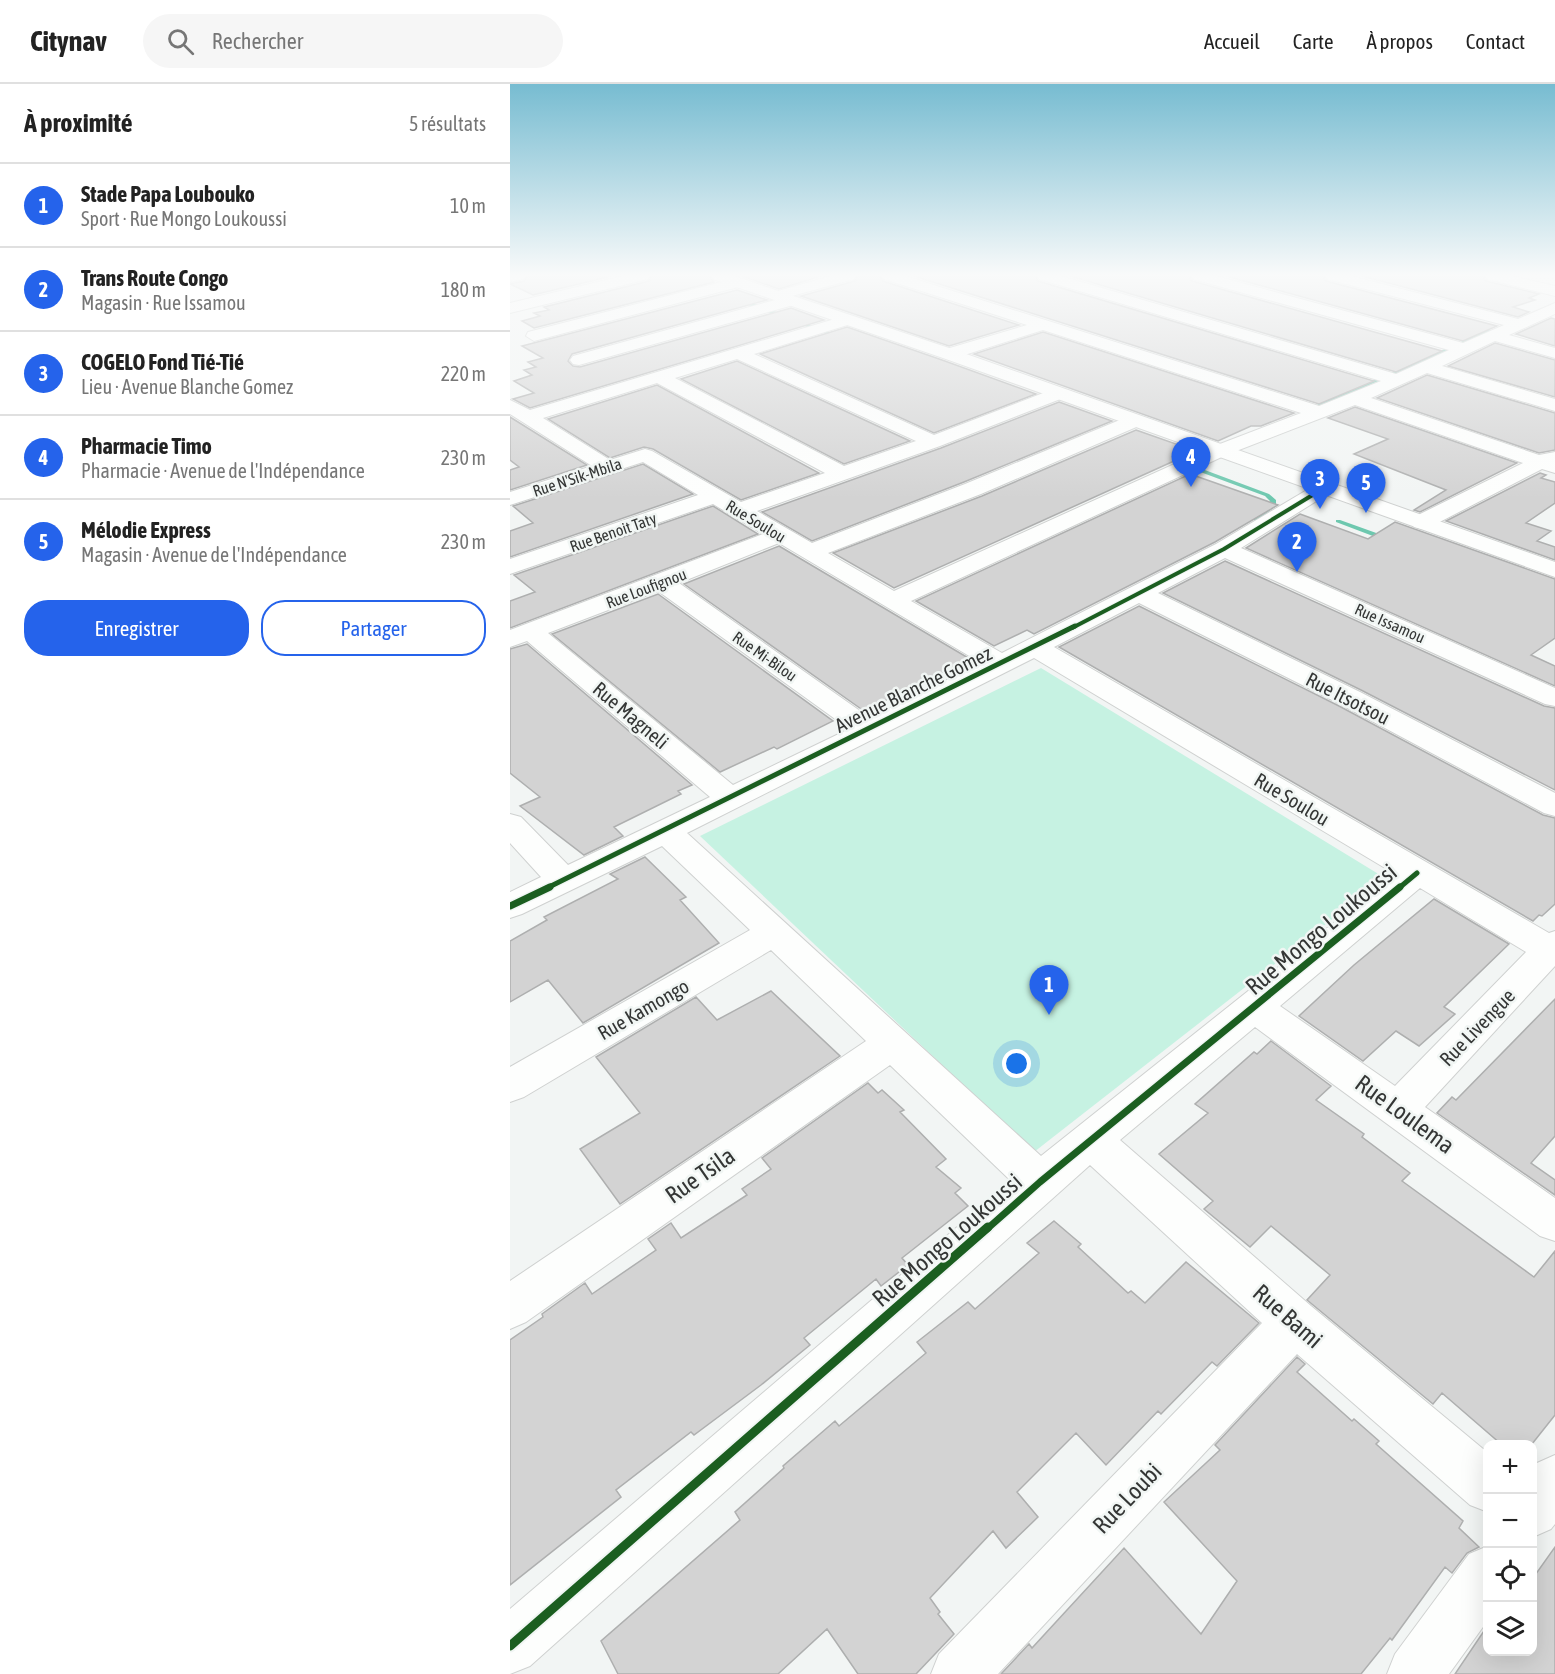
<!DOCTYPE html>
<html lang="fr">
<meta charset="utf-8">
<style>
:root{--surface:#fff;--page:#f6f6f6;--text:#222;--muted:#767676;--line:#e0e0e0;--accent:#2563eb}
body{margin:0;font-family:"Asap Condensed",sans-serif;background:var(--page);color:var(--text)}
.controls{position:absolute;right:18px;bottom:18px;display:grid;overflow:hidden;border-radius:12px;box-shadow:0 6px 24px #0002}
.controls button{width:54px;height:54px;display:grid;place-items:center;padding:0;border:0;border-bottom:2px solid var(--line);background:var(--surface);color:var(--text);font:30px sans-serif}
.you{position:absolute;left:507px;top:980px;width:21px;height:21px;margin:-15px;border:4px solid #fff;border-radius:50%;background:#1a73e8;box-shadow:0 0 0 9px #1a73e833}
.badge{display:grid;place-items:center;width:39px;height:39px;border-radius:50%;background:var(--accent);color:#fff;font-size:20px;font-weight:700}
.pin{position:absolute;translate:-50% -50px;filter:drop-shadow(0 2px 3px #0008)}
.pin::after{content:'';position:absolute;top:32px;width:21px;height:18px;background:inherit;clip-path:polygon(0 0,100% 0,50% 100%)}
.list{margin:0;padding:0;list-style:none}
h2{display:flex;justify-content:space-between;align-items:center;height:78px;margin:0;padding:0 24px;font-size:26px}
h2 small{font-size:20px;font-weight:400;color:var(--muted)}
.list li{display:grid;grid-template-columns:39px 1fr auto;gap:18px;align-items:center;box-sizing:border-box;height:84px;padding:0 24px;border-top:2px solid var(--line)}
.list b{display:block;font-size:22px;white-space:nowrap}
.list p{margin:0;font-size:20px;white-space:nowrap;color:var(--muted)}
.list em{font-size:20px;font-style:normal;color:var(--muted)}
.actions{display:flex;gap:12px;padding:18px 24px}
.actions a{flex:1;padding:14px 0;border:2px solid var(--accent);border-radius:24px;text-align:center;font-size:21px;color:var(--accent)}
.actions .main{background:var(--accent);color:#fff}
.icon{flex:none;width:33px;height:33px;fill:none;stroke:currentColor;stroke-width:2;stroke-linecap:round;stroke-linejoin:round}
.map{position:relative;flex:none;width:1045px;height:1590px;overflow:hidden}
header{display:flex;align-items:center;gap:36px;box-sizing:border-box;height:84px;padding:0 30px;background:var(--surface);border-bottom:2px solid var(--line)}
header strong{font-size:28px}
nav{display:flex;gap:33px;margin-inline-start:auto;font-size:21px}
.search{width:420px;height:54px;background:var(--page);display:flex;align-items:center;gap:15px;box-sizing:border-box;padding:0 21px;border-radius:33px;color:var(--muted);font-size:22px}
main{display:flex}
aside{flex:1;background:var(--surface)}
.map>svg:first-child{display:block}
.green{fill:#c6f2e2}
.lines{fill:none;stroke-linecap:round;stroke-linejoin:round}
.stream{fill:#6ec8af;fill-rule:evenodd}
.building{fill:#d3d3d3;stroke:#aeafaf;stroke-width:1.5}
.minor-casing{stroke:#cfd1d0;stroke-width:2}
.tertiary-casing{stroke:#cfd1d0;stroke-width:2}
.minor{fill:#fdfefd;fill-rule:evenodd}
.tertiary{fill:#fdfefd;fill-rule:evenodd}
.cycleway-far3-casing{stroke:#f1f6f4;stroke-width:6}
.cycleway-far2-casing{stroke:#f1f6f4;stroke-width:8}
.cycleway-far1-casing{stroke:#f1f6f4;stroke-width:10}
.cycleway-casing{stroke:#f1f6f4;stroke-width:13}
.cycleway-far3{stroke:#1b5e20;stroke-width:4}
.cycleway-far2{stroke:#1b5e20;stroke-width:5}
.cycleway-far1{stroke:#1b5e20;stroke-width:7}
.cycleway{stroke:#1b5e20;stroke-width:9}
.labels{text-anchor:middle;dominant-baseline:central;stroke-width:5;stroke-linejoin:round;paint-order:stroke}
.far-street-label{font-size:16px;fill:#343635;stroke:#f1f6f4}
.street-label{font-size:20px;fill:#343635;stroke:#f1f6f4}
.near-street-label{font-size:24px;fill:#343635;stroke:#f1f6f4}
</style>
<header>
<strong>Citynav</strong>
<div class="search"><svg class="icon" aria-label="search" viewBox="0 0 24 24"><circle cx="10" cy="10" r="6"/><path d="M15 15l6 6"/></svg>Rechercher</div>
<nav><a>Accueil</a><a>Carte</a><a>À propos</a><a>Contact</a></nav>
</header>
<main>
<aside>
<h2>À proximité<small>5 résultats</small></h2>
<ul class="list">
<li><span class="badge">1</span><div><b>Stade Papa Loubouko</b><p>Sport · Rue Mongo Loukoussi</p></div><em>10 m</em></li>
<li><span class="badge">2</span><div><b>Trans Route Congo</b><p>Magasin · Rue Issamou</p></div><em>180 m</em></li>
<li><span class="badge">3</span><div><b>COGELO Fond Tié-Tié</b><p>Lieu · Avenue Blanche Gomez</p></div><em>220 m</em></li>
<li><span class="badge">4</span><div><b>Pharmacie Timo</b><p>Pharmacie · Avenue de l'Indépendance</p></div><em>230 m</em></li>
<li><span class="badge">5</span><div><b>Mélodie Express</b><p>Magasin · Avenue de l'Indépendance</p></div><em>230 m</em></li>
</ul>
<div class="actions"><a class="main">Enregistrer</a><a>Partager</a></div>
</aside>
<div class="map">
<svg width="1045" height="1590" viewBox="0 0 1045 1590">
<rect width="100%" height="100%" fill="#f2f5f4"/>
<path class="green" d="M531,584L875,794L524,1068L190,752Z"/>
<g class="lines">
<path class="stream" d="M236,218H240L334,254L329,255L236,220Z
M978,246L983,247L798,328L793,327Z
M652,370L759,410L766,416V422L748,436H744V434L760,421V417L755,412L650,373L649,372Z
M826,436H830L883,455L876,457L826,438Z"/>
</g>
<path class="building" d="M17,192H102L23,211L0,200L14,197Z
M142,192H199L204,198L24,244L12,237L30,232L24,229L39,226L34,223L139,197Z
M232,192H311L269,205Z
M348,192H370L373,197L509,241L439,262L291,212L345,197Z
M404,192H525L528,197L864,297L809,320Z
M560,192H679L682,197L932,267L886,288Z
M716,192H813L816,197L987,242L953,257Z
M852,192H973L976,197L1029,210L1019,214L1025,216L1003,223L1019,228L1008,233Z
M227,206L257,216L62,270L58,277L63,282L70,283L281,224L314,236L20,324L3,315L24,309L4,297L22,291L14,286L26,283L18,278L33,274L12,262Z
M1041,234L1045,235V262L1006,250Z
M337,243L432,276L526,310L424,349L250,270Z
M533,248L784,329L751,342H741L708,357L464,270Z
M985,259L1045,276V313L938,282Z
M227,277L400,357L334,380L171,295Z
M917,291L1045,329V366L1029,369L867,314Z
M147,301L309,389L231,416L143,365L134,363L100,374L38,335Z
M549,318L602,337L454,398L302,457L252,428L431,364Z
M845,323L1007,379L910,428L904,426L936,406L844,370L878,355L818,334Z
M0,333L77,381L0,406V386L9,383L0,376Z
M626,346L686,367L384,504L323,469L472,412Z
M133,380L183,410L0,473V447L23,439L3,422Z
M1030,389L1036,391L1031,394L1045,398V419L1016,439L1041,447L1027,457L1045,463V476L936,437Z
M680,390L768,421L705,458L524,550L517,546L484,562L406,517Z
M203,422L248,450L0,544V517L25,508L4,491Z
M790,430L858,455L885,438L1045,495V554L1021,571L1045,582V602L736,464Z
M269,462L460,575L354,627L174,500Z
M715,477L1034,622L1045,624V706L851,606L653,509Z
M148,510L323,637L267,665L264,663L210,688L42,550Z
M629,522L829,622L1033,731L1045,734V820L1032,832L1029,831L1023,837L549,563Z
M17,560L182,701L168,707L171,710L104,743L113,752L74,771L10,722L30,713L0,689V565Z
M135,773L176,813L170,816L209,859L73,939L38,896L0,918V857L37,836L34,833L108,795L100,790Z
M924,815L999,860L934,923L945,930L909,962L886,947L853,977L789,932L844,881Z
M261,907L330,972L110,1120L70,1065L130,1029L86,973L186,913L207,936Z
M1045,915V1052L1021,1079L1045,1096V1111L927,1029L942,1013L946,1016Z
M761,957L821,1002L806,1016L854,1050L852,1053L900,1089L892,1097L1024,1193L1045,1167V1331L1022,1360H991L932,1309L923,1320L797,1216L820,1191L761,1142L740,1163L694,1125L703,1117L649,1070L698,1029L685,1020L744,968L747,970Z
M358,999L368,1009L372,1006L394,1026L390,1028L436,1075L426,1083L451,1104L445,1109L458,1122L392,1174L398,1181L371,1202L366,1195L294,1254L300,1261L251,1301L184,1351L181,1348L106,1406L111,1413L0,1501V1256L33,1233L32,1230L75,1199L82,1210L146,1166L138,1155L161,1139L171,1154L237,1111L232,1105L261,1085L252,1074Z
M544,1137L571,1160L568,1163L618,1209L621,1207L635,1219L676,1178L749,1239L707,1282L702,1278L651,1330L648,1327L596,1381L566,1349L507,1408L528,1433L496,1464L483,1447L420,1514L430,1528L428,1530L444,1550L406,1590H348L317,1545L268,1590H108L91,1557L230,1436L225,1428L274,1384L273,1382L325,1337L329,1342L416,1269L407,1258L458,1218L465,1225L529,1169L517,1159Z
M787,1273L795,1280L787,1288L842,1337L844,1335L869,1357L866,1360L953,1437L949,1444L969,1463L957,1469L942,1489L935,1483L882,1556L880,1554L851,1590H491L519,1560L522,1564L614,1464L691,1550L727,1497L654,1418L710,1366L705,1361Z
M1045,1463V1590H945L978,1541V1568H1023V1494Z"/>
<g class="lines">
<defs>
<path id="minor" d="M0,192H15L13,195L0,198Z
M113,192H140L138,195L0,229V219Z
M321,192H346L344,195L282,212L289,217L287,220L69,281L63,280L60,276L63,272L265,216L258,212L261,209Z
M372,192H395L809,322L871,297L529,195L527,192H551L886,290L939,266L683,195L681,192H706L953,259L994,241L817,195L815,192H841L1008,235L1045,219V230L999,251L1045,264V274L985,257L932,282L1045,315V327L917,289L861,314L1029,371L1045,368V389L1032,385L920,443L912,445L904,443L901,438L904,433L1013,379L845,321L716,371L401,517L492,569L706,460L807,400L814,398L821,400L825,404L821,408L731,464L1045,604V622L1035,620L715,474L648,509L850,608L1045,709V732L1034,729L830,620L629,519L544,563L1039,849L1045,847V882L915,1023L1045,1114V1157L1030,1152L745,943L610,1056L801,1222L978,1369V1428L960,1421L787,1270L488,1590H421L429,1570L752,1239L580,1081L20,1582L0,1590V1525L501,1097L380,981L16,1238L0,1245V1197L356,957L261,866L14,1013L0,1018V983L240,846L152,762L12,830L0,834V808L31,793L0,759V730L11,733L58,781L200,713L17,557L0,563V546L253,450L203,420L0,490V475L188,411L133,378L0,421V408L82,382L0,330V316L20,326L338,231L346,236L344,239L244,270L424,351L541,306H553L556,310L553,314L430,362L247,427L302,459L455,400L617,333H631L634,337L631,341L471,410L318,469L384,507L702,363L791,329L533,246L445,274H433L430,270L433,266L517,241L374,195ZM227,275L406,357L334,382L165,294ZM147,299L315,389L231,418L142,367L135,365L100,376L33,334ZM269,459L471,579L360,634L169,499ZM148,507L339,645L223,701L38,549ZM524,574L885,790L531,1072L177,749ZM910,804L1016,868L885,1002L770,922Z
M975,192H1002L1045,202V212L977,195Z
M227,194L232,196L235,199L232,202L24,257L16,252L18,248Z
M1045,1371V1440L1041,1445L1023,1453V1385L1027,1379Z
M978,1462V1536L939,1590H877L885,1570L959,1470Z"/>
<path id="tertiary" d="M201,192H224L445,266L1045,478V493L433,274L203,195Z"/>
</defs>
<use href="#minor" class="minor-casing"/>
<use href="#tertiary" class="tertiary-casing"/>
<use href="#minor" class="minor"/>
<use href="#tertiary" class="tertiary"/>
<defs>
<path id="cycleway-far3" d="M562,544L714,465L814,404"/>
<path id="cycleway-far2" d="M37,804L565,542
M889,804L907,789"/>
<path id="cycleway-far1" d="M0,822L40,803
M477,1145L530,1098L890,803"/>
<path id="cycleway" d="M0,1562L478,1143"/>
</defs>
<use href="#cycleway-far3" class="cycleway-far3-casing"/>
<use href="#cycleway-far2" class="cycleway-far2-casing"/>
<use href="#cycleway-far1" class="cycleway-far1-casing"/>
<use href="#cycleway" class="cycleway-casing"/>
<use href="#cycleway-far3" class="cycleway-far3"/>
<use href="#cycleway-far2" class="cycleway-far2"/>
<use href="#cycleway-far1" class="cycleway-far1"/>
<use href="#cycleway" class="cycleway"/>
</g>
<linearGradient id="sky" x2="0" y2="1"><stop stop-color="#77bcd1"/><stop offset="0.46" stop-color="#f9fafa"/><stop offset="1" stop-color="#f9fafa" stop-opacity="0"/></linearGradient>
<rect width="1045" height="415" fill="url(#sky)"/>
<g class="labels">
<g class="far-street-label">
<text transform="translate(67 393) rotate(-18)">Rue N'Sik-Mbila</text>
<text transform="translate(246 437) rotate(31)">Rue Soulou</text>
<text transform="translate(103 448) rotate(-19)">Rue Benoit Taty</text>
<text transform="translate(136 504) rotate(-21)">Rue Loufignou</text>
<text transform="translate(880 539) rotate(24)">Rue Issamou</text>
<text transform="translate(255 572) rotate(35)">Rue Mi-Bilou</text>
</g>
<g class="street-label">
<text transform="translate(403 605) rotate(-26)">Avenue Blanche Gomez</text>
<text transform="translate(838 614) rotate(27)">Rue Itsotsou</text>
<text transform="translate(121 631) rotate(40)">Rue Magneli</text>
<text transform="translate(782 715) rotate(31)">Rue Soulou</text>
<text transform="translate(133 925) rotate(-30)">Rue Kamongo</text>
<text transform="translate(967 943) rotate(-46)">Rue Livengue</text>
</g>
<g class="near-street-label">
<text transform="translate(811 845) rotate(-40)">Rue Mongo Loukoussi</text>
<text transform="translate(895 1030) rotate(36)">Rue Loulema</text>
<text transform="translate(190 1091) rotate(-35)">Rue Tsila</text>
<text transform="translate(437 1156) rotate(-41)">Rue Mongo Loukoussi</text>
<text transform="translate(778 1232) rotate(41)">Rue Bami</text>
<text transform="translate(617 1414) rotate(-46)">Rue Loubi</text>
</g>
</g>
</svg>
<div class="controls">
<button>+</button>
<button>−</button>
<button><svg class="icon" aria-label="locate" viewBox="0 0 24 24"><circle cx="12" cy="12" r="6"/><path d="M12 2v4M12 18v4M2 12h4M18 12h4"/></svg></button>
<button><svg class="icon" aria-label="layers" viewBox="0 0 24 24"><path d="M12 4l9 5-9 5-9-5zM3 14l9 5 9-5"/></svg></button>
</div>
<div class="you"></div>
<div class="pin badge" style="left:539px;top:931px">1</div>
<div class="pin badge" style="left:787px;top:488px">2</div>
<div class="pin badge" style="left:810px;top:425px">3</div>
<div class="pin badge" style="left:681px;top:403px">4</div>
<div class="pin badge" style="left:856px;top:429px">5</div>
</div>
</main>
